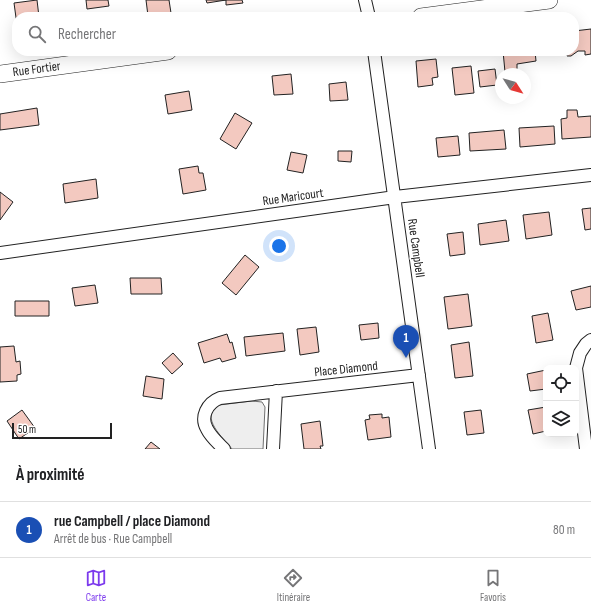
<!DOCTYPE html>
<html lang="fr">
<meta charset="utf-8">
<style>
:root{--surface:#fff;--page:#f2f2f2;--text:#202124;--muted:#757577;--line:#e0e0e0;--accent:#7c3aed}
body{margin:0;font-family:"Sofia Sans Condensed",sans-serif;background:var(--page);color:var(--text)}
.controls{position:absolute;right:12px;bottom:12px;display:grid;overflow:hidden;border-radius:8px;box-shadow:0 4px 16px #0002}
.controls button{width:36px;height:36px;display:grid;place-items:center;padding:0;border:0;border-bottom:1px solid var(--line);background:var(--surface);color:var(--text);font:20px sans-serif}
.compass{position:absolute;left:495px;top:68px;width:36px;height:36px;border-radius:50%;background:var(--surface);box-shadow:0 4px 16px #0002;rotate:126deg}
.scale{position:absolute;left:12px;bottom:10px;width:100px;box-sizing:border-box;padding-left:4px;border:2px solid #222;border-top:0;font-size:11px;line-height:14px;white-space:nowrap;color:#222;-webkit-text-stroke:3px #fff;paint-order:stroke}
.you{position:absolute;left:279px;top:246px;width:14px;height:14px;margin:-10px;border:3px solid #fff;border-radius:50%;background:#1a73e8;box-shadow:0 0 0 6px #1a73e833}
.badge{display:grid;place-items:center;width:26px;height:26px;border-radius:50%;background:var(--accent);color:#fff;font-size:13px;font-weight:700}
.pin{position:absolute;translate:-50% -33px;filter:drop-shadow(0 1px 2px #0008)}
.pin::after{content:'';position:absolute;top:21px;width:14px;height:12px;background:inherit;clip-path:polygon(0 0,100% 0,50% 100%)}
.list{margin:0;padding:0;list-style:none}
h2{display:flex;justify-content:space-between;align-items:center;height:52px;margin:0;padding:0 16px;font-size:17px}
h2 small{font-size:13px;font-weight:400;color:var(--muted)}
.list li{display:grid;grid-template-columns:26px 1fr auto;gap:12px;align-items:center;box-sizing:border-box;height:56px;padding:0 16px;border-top:1px solid var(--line)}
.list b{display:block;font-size:15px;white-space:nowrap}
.list p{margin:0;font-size:13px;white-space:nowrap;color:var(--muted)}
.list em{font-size:13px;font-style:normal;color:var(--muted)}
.icon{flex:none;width:22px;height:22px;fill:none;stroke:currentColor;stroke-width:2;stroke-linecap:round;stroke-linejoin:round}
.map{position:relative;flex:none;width:591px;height:449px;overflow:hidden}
.search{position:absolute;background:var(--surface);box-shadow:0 4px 16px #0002;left:12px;right:12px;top:12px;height:44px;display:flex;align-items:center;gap:10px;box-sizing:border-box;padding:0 14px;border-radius:16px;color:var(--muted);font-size:15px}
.sheet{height:108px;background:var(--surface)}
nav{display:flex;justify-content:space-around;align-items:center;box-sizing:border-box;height:56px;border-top:1px solid var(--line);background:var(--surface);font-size:11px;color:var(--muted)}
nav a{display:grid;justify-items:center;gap:2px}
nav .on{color:var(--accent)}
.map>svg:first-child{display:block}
.green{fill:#eee;stroke:#6f6f6f}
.building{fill:#f3c9c0;stroke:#222}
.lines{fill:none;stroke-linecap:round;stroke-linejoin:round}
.street-casing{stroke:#222;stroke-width:14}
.secondary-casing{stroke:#222;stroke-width:18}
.street{stroke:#fff;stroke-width:12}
.secondary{stroke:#fff;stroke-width:17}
.labels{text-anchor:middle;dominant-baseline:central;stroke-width:3;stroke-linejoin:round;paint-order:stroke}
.street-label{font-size:13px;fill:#222;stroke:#fff}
</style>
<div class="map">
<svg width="591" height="449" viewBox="0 0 591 449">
<rect width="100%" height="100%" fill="#fff"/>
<path class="green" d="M252,401L262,402L265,407L263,449H232C224,439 198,416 219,405Z"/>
<path class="building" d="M37,0L39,17H17V25L14,3Z
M86,0H108L109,6L87,9Z
M146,0H169L171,13L148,16Z
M206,0H242L243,3L226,5V0L207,3Z
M591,29V54L585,55V51H578L571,56H567V51H574V31Z
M503,51H535L536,61L517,64V70L505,72Z
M436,59L438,77L432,78L433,85L418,87L416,61Z
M471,66L474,93L455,95L452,68Z
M495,69L497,85L480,87L478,71Z
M291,74L293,94L274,95L272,76Z
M346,82L348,100L330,101L329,84Z
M189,91L192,110L168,114L165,95Z
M37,108L39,125L0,130V114Z
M567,110H577L578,117L591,116V137L562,139L561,119L567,118Z
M235,113L252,123L236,149L220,139Z
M554,126L555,144L520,147L519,128Z
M504,130L506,149L470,151L469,133Z
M458,136L460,155L438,157L436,138Z
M338,151H352L351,162L338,161Z
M291,152L307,155L303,173L287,170Z
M198,166L199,173H203L206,190L183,194L179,169Z
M96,179L98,198L65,203L63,184Z
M0,192L13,202L0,220Z
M591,208V229L585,230L582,209Z
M549,212L552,235L526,239L523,215Z
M506,220L509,241L480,245L478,224Z
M463,232L465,254L450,256L447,234Z
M245,255L259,267L236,295L222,283Z
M130,278H161L162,294H131Z
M95,285L98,303L75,306L72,288Z
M591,286V307L576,310L571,291Z
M468,294L472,326L448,329L444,297Z
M15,301H49V316H15Z
M548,313L553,340L536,343L532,316Z
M378,323L379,338L361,340L359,325Z
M316,327L319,352L300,355L297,329Z
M283,333L285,351L246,356L244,337Z
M227,334L230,343L232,342L236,358L222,362L220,358L204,363L198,343Z
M469,342L473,376L455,378L451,345Z
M14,346L16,362L20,361L21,374L17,375V381L0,382V347Z
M173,353L183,364L172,374L162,363Z
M546,370V389L530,391L527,374Z
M146,376L164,379L162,399L143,396Z
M546,407V431L533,434L528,410Z
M22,410L35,428L19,439L7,421Z
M481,410L484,433L467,435L464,412Z
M382,414V418L389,417L391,437L368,440L365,420L370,419L369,415Z
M320,421L323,446H320L321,449H304L301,424Z
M151,442L160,449H145Z"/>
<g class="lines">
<defs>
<path id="street" d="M365,0L369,17
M374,51L429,449
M0,253L395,197L591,175
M224,449C218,443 211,437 207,429C200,417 207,403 220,398L419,375
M273,449L276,391
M586,449L576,368L580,353L586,344L591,340"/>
<g id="secondary">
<path d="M421,17L549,0"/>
<path id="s1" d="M0,74L168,51"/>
</g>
</defs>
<use href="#street" class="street-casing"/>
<use href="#secondary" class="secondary-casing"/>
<use href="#street" class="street"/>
<use href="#secondary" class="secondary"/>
</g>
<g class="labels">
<g class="street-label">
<text stroke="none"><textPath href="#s1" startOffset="37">Rue Fortier</textPath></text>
<text transform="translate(293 197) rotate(-8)">Rue Maricourt</text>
<text transform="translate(416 248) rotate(82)">Rue Campbell</text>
<text transform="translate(346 369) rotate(-6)">Place Diamond</text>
</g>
</g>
</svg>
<div class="controls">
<button><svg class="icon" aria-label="locate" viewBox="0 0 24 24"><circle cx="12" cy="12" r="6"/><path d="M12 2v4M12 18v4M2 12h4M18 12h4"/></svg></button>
<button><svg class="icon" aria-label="layers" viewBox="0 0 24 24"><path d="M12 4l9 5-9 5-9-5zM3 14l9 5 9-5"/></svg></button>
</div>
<svg class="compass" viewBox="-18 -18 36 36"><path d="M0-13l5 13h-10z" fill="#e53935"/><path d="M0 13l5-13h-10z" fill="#757577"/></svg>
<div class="scale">50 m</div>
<div class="you"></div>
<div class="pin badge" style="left:406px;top:358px;background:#1a4fb4">1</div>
<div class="search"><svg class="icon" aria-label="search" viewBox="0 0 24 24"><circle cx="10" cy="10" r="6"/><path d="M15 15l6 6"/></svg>Rechercher</div>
</div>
<section class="sheet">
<h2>À proximité<small></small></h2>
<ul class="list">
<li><span class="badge" style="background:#1a4fb4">1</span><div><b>rue Campbell / place Diamond</b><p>Arrêt de bus · Rue Campbell</p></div><em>80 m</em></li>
</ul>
</section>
<nav>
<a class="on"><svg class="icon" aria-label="map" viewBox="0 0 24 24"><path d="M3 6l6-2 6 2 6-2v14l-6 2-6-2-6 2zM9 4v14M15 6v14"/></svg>Carte</a>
<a><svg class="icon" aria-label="directions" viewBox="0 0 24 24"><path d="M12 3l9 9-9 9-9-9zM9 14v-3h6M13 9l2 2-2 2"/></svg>Itinéraire</a>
<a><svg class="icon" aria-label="saved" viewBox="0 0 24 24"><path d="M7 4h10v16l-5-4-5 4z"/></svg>Favoris</a>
</nav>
